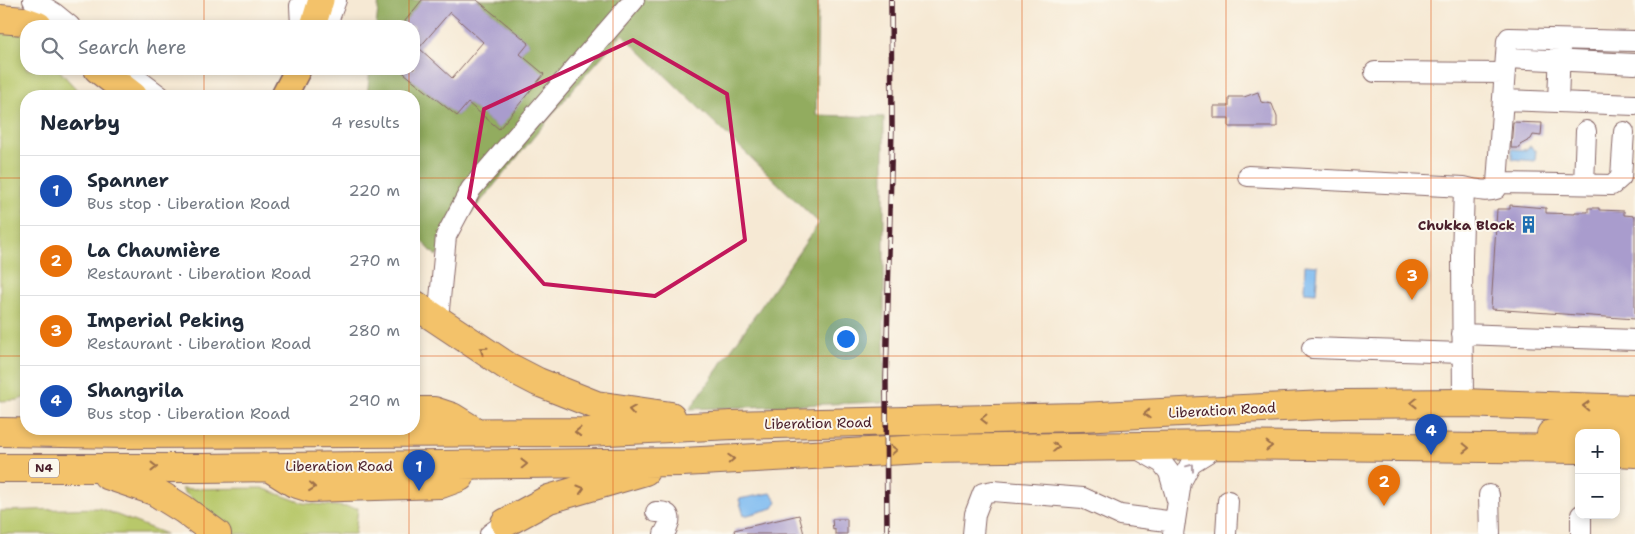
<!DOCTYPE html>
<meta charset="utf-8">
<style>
:root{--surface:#fff;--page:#f6f6f7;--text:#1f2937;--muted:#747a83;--line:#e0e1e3;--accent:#1f6fb2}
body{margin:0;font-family:"Shantell Sans",sans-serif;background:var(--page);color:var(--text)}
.controls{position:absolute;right:15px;bottom:15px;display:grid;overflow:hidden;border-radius:10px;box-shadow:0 2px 8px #0003}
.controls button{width:45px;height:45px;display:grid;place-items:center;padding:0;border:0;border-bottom:1px solid var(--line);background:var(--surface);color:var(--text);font:25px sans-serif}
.you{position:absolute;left:845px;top:338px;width:18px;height:18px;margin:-12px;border:4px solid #fff;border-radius:50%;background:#1a73e8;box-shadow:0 0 0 8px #1a73e833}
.badge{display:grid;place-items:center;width:32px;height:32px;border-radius:50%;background:var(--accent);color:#fff;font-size:16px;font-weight:700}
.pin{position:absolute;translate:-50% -41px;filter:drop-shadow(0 1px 2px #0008)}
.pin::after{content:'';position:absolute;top:26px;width:18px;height:15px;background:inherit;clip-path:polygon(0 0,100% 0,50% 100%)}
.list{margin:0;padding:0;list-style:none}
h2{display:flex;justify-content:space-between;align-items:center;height:65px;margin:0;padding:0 20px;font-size:21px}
h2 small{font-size:16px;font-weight:400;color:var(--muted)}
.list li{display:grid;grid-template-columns:32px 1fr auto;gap:15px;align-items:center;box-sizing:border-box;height:70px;padding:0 20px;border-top:1px solid var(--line)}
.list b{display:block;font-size:19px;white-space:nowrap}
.list p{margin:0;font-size:16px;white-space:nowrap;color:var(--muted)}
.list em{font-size:16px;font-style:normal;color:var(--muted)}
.icon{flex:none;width:28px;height:28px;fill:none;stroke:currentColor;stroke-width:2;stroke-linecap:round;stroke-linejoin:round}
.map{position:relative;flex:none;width:1635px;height:534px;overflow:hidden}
.search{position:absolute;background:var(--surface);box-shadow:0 2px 8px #0003;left:20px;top:20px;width:400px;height:55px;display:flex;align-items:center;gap:12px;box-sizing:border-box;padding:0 18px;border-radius:20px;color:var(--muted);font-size:19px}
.panel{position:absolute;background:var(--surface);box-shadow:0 2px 8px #0003;left:20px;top:90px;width:400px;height:345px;border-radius:20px}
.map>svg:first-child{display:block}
.green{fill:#b8c86b;stroke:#81744b}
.forest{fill:#92ac5f;stroke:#6e6645}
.water{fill:#7ebbf1;stroke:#646d8e}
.building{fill:#a99ccd;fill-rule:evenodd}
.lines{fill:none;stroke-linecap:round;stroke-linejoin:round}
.minor-casing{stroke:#866666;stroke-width:22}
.major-casing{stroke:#866666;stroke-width:28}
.highway-casing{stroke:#866666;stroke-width:30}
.minor{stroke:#fff;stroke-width:20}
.major{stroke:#f3c26a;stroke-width:25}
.highway{stroke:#f3c26a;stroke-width:28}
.rail-casing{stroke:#4a1f2b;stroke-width:5.5}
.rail{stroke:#fbf7ec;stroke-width:4;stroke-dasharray:11;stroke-linecap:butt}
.oneway{stroke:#9e704a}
.oneway2{stroke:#ae9aa0}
.marked{fill:none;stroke:#c2185b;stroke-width:4;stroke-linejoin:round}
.grid{fill:none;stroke:#e0560e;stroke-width:1;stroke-opacity:0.55}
.labels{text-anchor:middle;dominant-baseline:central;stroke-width:4;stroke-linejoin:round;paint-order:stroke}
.shield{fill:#fbf7ec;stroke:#7f6065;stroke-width:1}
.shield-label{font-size:12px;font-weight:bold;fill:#4a1f2b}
.poi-label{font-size:14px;font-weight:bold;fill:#4a1f2b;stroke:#fbf7ec;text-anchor:end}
.street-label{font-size:14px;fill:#4a1f2b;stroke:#fbf7ec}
</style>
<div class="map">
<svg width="1635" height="534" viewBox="0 0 1635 534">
<rect width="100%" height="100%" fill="#fbf7ec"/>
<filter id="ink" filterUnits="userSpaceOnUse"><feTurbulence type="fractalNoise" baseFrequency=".02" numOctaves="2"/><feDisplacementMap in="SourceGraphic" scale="10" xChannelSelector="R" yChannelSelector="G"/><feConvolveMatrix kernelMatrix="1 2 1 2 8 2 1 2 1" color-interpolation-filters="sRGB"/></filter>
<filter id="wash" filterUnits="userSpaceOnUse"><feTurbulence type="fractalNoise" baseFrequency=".0096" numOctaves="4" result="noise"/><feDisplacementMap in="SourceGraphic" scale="20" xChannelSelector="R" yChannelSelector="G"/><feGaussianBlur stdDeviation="1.12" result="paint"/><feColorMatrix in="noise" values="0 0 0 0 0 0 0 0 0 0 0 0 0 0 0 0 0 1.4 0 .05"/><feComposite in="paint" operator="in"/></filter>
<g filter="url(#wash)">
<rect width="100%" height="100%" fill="#f6e9d4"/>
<path class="green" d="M0,31L26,34V69H58L77,90L87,96H26V397L18,400L0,401Z
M262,488L303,503L358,508L355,534H231L181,489Z
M99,508L166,534H0V511Z"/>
<path class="forest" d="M379,0H422L401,26H376Z
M477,0H818L816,115L884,117V402L690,409L819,223L622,34L574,88L436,256L414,233V96H367L370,69H399L457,116L468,103L498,128L520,54L529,43Z"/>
<path class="water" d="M1530,146L1533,148V150H1536L1535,161L1512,159V149L1527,150Z
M1305,265L1318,266L1316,293L1304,292Z
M771,493L777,501L773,508L744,516L739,499Z"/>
<g id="blocks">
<path class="building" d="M422,0H477L529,43L520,54L544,74L499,129L468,103L457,116L399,69H414V26H401ZM450,12L483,42L452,78L419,48Z
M1258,92L1261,102L1272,104L1277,117V127H1229V118H1214V106H1229V97H1244Z
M1513,122L1542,123L1541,136L1533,135L1531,139L1520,145V148H1511Z
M1510,205L1546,208V213L1575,214V212H1588V208H1599V210L1624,211V215L1635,216V319L1491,309L1497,209H1510Z
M799,515L804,534H735L734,530Z
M832,519H847V534H835V529L833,530Z"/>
</g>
</g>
<g filter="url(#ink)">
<use href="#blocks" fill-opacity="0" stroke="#866666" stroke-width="1"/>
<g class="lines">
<defs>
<path id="minor" d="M33,0L54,13L70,26
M301,26L300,6L307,0
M314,26L330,16L336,0
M1506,58L1635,64
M124,69L160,96
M1375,72L1505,73
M1503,100L1635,105
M1558,102L1560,47
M1248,176L1464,187C1474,189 1486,193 1496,189L1497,183L1507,41L1509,38L1635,41
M1497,183L1612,185L1621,177L1624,132
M1584,184L1586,131
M438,320L446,236L471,189L634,0
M1462,334L1635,340
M1312,348L1462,353
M1463,403L1462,257L1464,187
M1134,447L1162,463L1169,472L1177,500
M1489,495L1490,534
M656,512C674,511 671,522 664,534
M490,534L505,523
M973,534L975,514L983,493L993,491L1083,498L1120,515L1175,522
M1173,534L1181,482L1191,463L1220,445
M1226,534L1228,501
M1581,534V515"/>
<path id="major" d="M313,26L321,0
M284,96L298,69"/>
<path id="highway" d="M0,19L24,21L38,26
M98,69L133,96
M414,304L507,366L538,382L596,405L671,416
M414,411H434L452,417L473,430
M0,432L125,434L587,432L732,425L1080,417L1343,404L1463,403L1635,409
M1551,434L1564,432H1635
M1616,452L1635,453
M0,468H203L683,462L924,449L1220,445L1579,449
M270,468L294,483L310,488L441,484L460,477
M107,475L154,491L183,509L217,534
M505,523L549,499L645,471"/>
</defs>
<use href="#minor" class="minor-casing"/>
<use href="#major" class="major-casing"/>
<use href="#highway" class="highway-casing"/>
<use href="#minor" class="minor"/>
<use href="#major" class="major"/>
<use href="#highway" class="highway"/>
<defs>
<path id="rail" d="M887,534L886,383L892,126L891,0"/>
</defs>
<use href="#rail" class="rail-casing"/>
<use href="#rail" class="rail"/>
</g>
<defs><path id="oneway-chevron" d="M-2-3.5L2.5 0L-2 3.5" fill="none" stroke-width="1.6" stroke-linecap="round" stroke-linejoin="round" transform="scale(1.25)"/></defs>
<g class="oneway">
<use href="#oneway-chevron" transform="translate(483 350) rotate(-146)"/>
<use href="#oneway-chevron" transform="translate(1414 403) rotate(179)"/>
<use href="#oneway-chevron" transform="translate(1586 406) rotate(-178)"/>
<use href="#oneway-chevron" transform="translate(632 410) rotate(-172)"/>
<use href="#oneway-chevron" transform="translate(1147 414) rotate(177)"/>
<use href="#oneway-chevron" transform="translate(984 419) rotate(179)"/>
<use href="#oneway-chevron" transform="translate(578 432) rotate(180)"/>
<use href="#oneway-chevron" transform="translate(1269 446) rotate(1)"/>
<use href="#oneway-chevron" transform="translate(1056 447) rotate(-1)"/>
<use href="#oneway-chevron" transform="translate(1466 448) rotate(1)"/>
<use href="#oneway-chevron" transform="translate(894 450) rotate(-3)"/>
<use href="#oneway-chevron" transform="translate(731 459) rotate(-3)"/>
<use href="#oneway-chevron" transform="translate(524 464) rotate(-1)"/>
<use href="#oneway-chevron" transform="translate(154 467)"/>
<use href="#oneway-chevron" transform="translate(312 487) rotate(6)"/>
<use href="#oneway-chevron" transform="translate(581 489) rotate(-17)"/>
</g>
<use class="oneway2" href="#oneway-chevron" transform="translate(1191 467) rotate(-53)"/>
</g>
<path class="marked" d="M633,40L727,94L745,240L655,296L544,284L469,198L484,109Z"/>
<path class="grid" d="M204,0V26M409,0V26M613,0V534M818,0V534M1022,0V534M1226,0V534M1431,0V534M204,69V96M409,69V96M0,178H26M414,178H1635M0,356H26M414,356H1635M204,429V534M409,429V534"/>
<defs>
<symbol id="building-bare" viewBox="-9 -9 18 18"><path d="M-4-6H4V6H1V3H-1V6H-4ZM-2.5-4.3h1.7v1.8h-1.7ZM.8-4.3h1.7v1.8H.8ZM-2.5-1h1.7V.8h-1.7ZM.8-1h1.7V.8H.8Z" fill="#1f6fb2" stroke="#fbf7ec" stroke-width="2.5" paint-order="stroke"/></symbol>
</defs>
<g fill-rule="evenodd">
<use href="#building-bare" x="1516" y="212" width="25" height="25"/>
</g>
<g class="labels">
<rect class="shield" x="29" y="458.5" width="30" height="19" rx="4"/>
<g class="shield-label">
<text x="44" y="468">N4</text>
</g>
<g class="poi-label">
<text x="1515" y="225">Chukka Block</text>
</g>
<g class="street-label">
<text transform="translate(1222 410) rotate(-3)">Liberation Road</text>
<text transform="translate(818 423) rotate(-1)">Liberation Road</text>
<text x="339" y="466">Liberation Road</text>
</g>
</g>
</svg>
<div class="controls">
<button>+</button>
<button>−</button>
</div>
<div class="you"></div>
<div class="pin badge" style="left:419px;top:491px;background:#1a4fb4">1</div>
<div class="pin badge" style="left:1384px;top:506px;background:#e8710a">2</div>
<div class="pin badge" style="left:1412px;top:300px;background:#e8710a">3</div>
<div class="pin badge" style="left:1431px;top:455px;background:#1a4fb4">4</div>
<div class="search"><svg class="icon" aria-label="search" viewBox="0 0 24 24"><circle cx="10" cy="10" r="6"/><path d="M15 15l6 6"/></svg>Search here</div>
<section class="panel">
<h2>Nearby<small>4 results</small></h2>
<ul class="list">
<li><span class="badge" style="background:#1a4fb4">1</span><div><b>Spanner</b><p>Bus stop · Liberation Road</p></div><em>220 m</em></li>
<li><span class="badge" style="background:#e8710a">2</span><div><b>La Chaumière</b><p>Restaurant · Liberation Road</p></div><em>270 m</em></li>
<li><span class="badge" style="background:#e8710a">3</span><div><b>Imperial Peking</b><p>Restaurant · Liberation Road</p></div><em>280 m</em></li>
<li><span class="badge" style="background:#1a4fb4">4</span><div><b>Shangrila</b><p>Bus stop · Liberation Road</p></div><em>290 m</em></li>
</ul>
</section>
</div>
